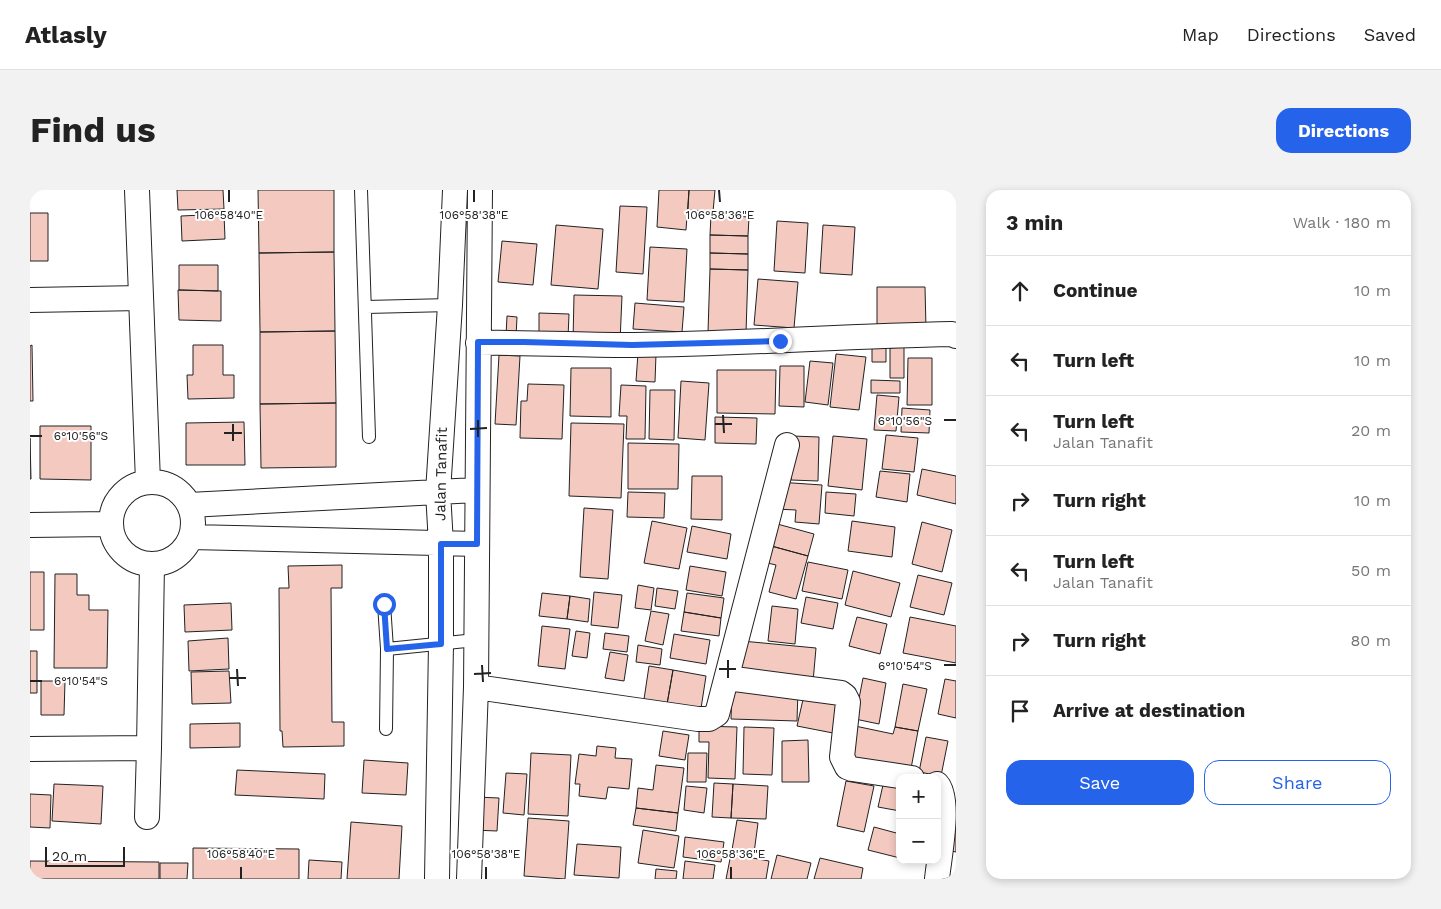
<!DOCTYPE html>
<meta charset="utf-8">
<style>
:root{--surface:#fff;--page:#f2f2f2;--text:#222;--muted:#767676;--line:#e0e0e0;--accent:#2563eb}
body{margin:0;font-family:"Work Sans",sans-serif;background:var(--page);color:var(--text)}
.controls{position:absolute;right:15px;bottom:15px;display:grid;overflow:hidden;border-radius:10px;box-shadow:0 2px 8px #0003}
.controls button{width:45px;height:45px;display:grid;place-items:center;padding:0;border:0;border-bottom:1px solid var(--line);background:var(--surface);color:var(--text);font:25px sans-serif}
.scale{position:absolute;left:15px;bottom:12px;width:80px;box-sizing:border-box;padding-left:5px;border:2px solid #222;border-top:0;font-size:14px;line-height:18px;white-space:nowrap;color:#222;-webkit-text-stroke:4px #fff;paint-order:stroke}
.stop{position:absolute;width:15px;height:15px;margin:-11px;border:4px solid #2563eb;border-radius:50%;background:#fff}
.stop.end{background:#2563eb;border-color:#fff;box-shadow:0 1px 5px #0008}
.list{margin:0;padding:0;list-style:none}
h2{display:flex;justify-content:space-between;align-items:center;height:65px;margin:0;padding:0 20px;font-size:21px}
h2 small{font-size:16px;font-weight:400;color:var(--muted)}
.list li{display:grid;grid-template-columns:32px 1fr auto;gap:15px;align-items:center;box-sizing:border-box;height:70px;padding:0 20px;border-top:1px solid var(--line)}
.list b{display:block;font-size:19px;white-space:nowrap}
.list p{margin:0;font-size:16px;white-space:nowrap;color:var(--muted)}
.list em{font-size:16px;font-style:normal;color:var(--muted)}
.actions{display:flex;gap:10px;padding:15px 20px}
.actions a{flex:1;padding:11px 0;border:1px solid var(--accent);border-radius:15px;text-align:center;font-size:18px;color:var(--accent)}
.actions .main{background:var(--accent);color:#fff}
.icon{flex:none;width:28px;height:28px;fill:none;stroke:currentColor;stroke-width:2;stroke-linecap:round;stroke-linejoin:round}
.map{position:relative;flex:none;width:926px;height:689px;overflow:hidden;border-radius:15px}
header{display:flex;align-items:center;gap:30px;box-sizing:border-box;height:70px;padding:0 25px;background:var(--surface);border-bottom:1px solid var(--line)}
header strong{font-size:24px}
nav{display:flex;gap:28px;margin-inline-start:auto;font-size:18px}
.intro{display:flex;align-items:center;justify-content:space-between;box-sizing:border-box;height:120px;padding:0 30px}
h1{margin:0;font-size:35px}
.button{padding:12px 22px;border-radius:15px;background:var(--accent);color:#fff;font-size:18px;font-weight:700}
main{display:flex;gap:30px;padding:0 30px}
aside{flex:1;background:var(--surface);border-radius:15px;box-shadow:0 2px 8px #0003}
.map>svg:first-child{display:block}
.building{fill:#f3c9c0;stroke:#222}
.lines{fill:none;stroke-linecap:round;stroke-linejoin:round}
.service-casing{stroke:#222;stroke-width:14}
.minor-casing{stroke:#222;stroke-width:26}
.service{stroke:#fff;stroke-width:12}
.minor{stroke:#fff;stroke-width:24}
.route{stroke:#2563eb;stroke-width:6}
.ticks{fill:none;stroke:#222;stroke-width:2}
.labels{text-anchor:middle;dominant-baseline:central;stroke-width:4;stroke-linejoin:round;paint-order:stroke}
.street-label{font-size:15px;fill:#222;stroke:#fff}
.ticks-label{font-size:12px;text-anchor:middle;fill:#222;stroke:#fff;stroke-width:4;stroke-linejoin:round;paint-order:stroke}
</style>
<header>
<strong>Atlasly</strong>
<nav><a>Map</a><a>Directions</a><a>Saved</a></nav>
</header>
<div class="intro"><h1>Find us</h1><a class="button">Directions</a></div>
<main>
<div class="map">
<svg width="926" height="689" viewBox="0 0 926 689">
<rect width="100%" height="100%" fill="#fff"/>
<path class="building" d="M147,0H193L194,19L148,20Z
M228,0H304V62L229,63Z
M629,0H659L656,40L627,37Z
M659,0H685L683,22L658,20Z
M590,16L617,17L613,84L586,82Z
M0,23H18V71H0Z
M194,24L195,49L152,51L151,26Z
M681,25L719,27L718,46L680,45Z
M747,31L778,33L775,83L744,81Z
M526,35L573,39L568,99L521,95Z
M793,35L825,37L822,85L790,83Z
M680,45L718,46V64L680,63Z
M472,51L507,54L503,95L468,92Z
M620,57L657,59L654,112L617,110Z
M304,62L305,141L230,142L229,63Z
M680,63L718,64V80L680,79Z
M149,75H188V101L149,100Z
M680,79L718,80L716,143L678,142Z
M728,89L768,92L764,138L724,135Z
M847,97H895L896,139H847Z
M148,100L191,101V131L149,130Z
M544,105L592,106L590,152L543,151Z
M605,113L654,117L652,142L603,139Z
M509,123L539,124L538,148L509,147Z
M477,126L487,127L486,147L476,146Z
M305,141L306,213L230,214V142Z
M842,151L856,152V172H842Z
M2,155L3,211H0V156Z
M163,155H193V185H204V208L158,209L157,185H163Z
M874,157V188H860V158Z
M608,163L626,164L625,192L606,191Z
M806,164L836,167L829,220L800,217Z
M469,165L490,166L486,235L465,234Z
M878,168H902V215H877Z
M780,171L803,173L798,215L775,212Z
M750,176H774V217L749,216Z
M541,178H581V227L540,226Z
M687,180H746L745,224L687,223Z
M841,190L870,191V203H841Z
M651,191L679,193L675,250L648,248Z
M498,194L534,195L532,249L490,248L491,211H497Z
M591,195L616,196L615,249H596L597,226H589Z
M620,200H645L644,250L619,249Z
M847,205L869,207L866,241L844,240Z
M306,213V277L231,278L230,214Z
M872,218L900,220L899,243L871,242Z
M685,227L727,228L726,254L685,253Z
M214,232L215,275H156V233Z
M541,233L594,234L591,308L539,306Z
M10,236H61V290L10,289Z
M856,245L888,248L884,282L852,279Z
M762,246L789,247L788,291L761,290Z
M803,246L837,249L832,300L798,296Z
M0,248L1,289H0Z
M598,253L649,254L648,299H598Z
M892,279L926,286V314L887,305Z
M850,281L880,284L877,312L846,307Z
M662,286H692V330L661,329Z
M748,292L792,295L789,334L765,332L766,320L746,319Z
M598,302L635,303L634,328L597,327Z
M796,302L826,304L824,326L795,323Z
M554,318L583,320L578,389L550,387Z
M622,331L657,338L649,379L614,373Z
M822,331L865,337L862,367L818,361Z
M740,332L784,344L778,366L734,354Z
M892,332L922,340L912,382L882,374Z
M662,336L701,344L697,369L657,362Z
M734,354L778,366L766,409L739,402L746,375L729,371Z
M778,372L818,380L812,409L772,401Z
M312,375V398H301L302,532H314V556L253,557L252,541H250L249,398H259L258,376Z
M660,376L696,382L692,406L656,400Z
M823,381L870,393L861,427L815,415Z
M0,382H14V440H0Z
M25,384H47V405H59V420H78L77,478H24Z
M888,385L922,393L914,425L880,417Z
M608,395L624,398L621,420L605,418Z
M627,398L648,401L645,419L625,416Z
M564,402L592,405L588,438L561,435Z
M512,403L540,406L537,429L509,426Z
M657,403L694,408L691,428L654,422Z
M540,406L560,409L558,432L537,429Z
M776,407L808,413L803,439L771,433Z
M201,413L202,440L155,442L154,415Z
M742,416L768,419L765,454L738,451Z
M621,421L639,424L633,455L615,451Z
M654,422L691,428L689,446L651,441Z
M827,427L857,434L850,464L819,456Z
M880,427L926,436V473L873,463Z
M512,436L540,439L535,479L508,476Z
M546,441L560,443L557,468L542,466Z
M575,443L599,446L597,462L573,459Z
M644,444L680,450L676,474L640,468Z
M198,448L199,479L159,481L158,451Z
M712,451L786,458L783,492L709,485Z
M608,455L632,459L630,475L606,472Z
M0,461H7V503H0Z
M580,462L598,465L594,491L575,488Z
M619,476L643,480L636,520L613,516Z
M643,480L676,486L670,525L636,520Z
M199,481L201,513L162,514L161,482Z
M833,488L856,493L849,534L825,529Z
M915,489L926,491V528L908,524Z
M11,491H35L34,525H11Z
M873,494L897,499L888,541L865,537Z
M702,499L768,500L767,531L701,529Z
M774,505L809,513L803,543L767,536Z
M210,533V557L160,558V534Z
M669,536L707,537L705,589L678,588L679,552H669Z
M825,536L863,544L865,537L888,541L880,584L818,572Z
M714,537L744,538L742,585L713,584Z
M633,541L659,545L655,570L629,566Z
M896,547L918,551L911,586L889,582Z
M778,550L779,592H752V551Z
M567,556L586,558L585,568L602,569L599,599L578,597L576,609L549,606L550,594H545L549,564L566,566Z
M501,563L541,565L538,626L498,624Z
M658,563H677L676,592H657Z
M334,570L378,573L376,605L332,603Z
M626,575L654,578L648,623L606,618L608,598L623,600Z
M207,580L295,584L294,609L205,605Z
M476,583L497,584L494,625L473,623Z
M816,591L844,596L834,642L807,636Z
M684,593L703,594L701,628L682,627Z
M24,594L73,596L71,634L22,631Z
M703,594L738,596L736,629L701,628Z
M853,595L870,598V621L848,617Z
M656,596L677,598L674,623L654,620Z
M0,604L21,605L20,638L0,637Z
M446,607L469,608L467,641L443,640Z
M606,618L648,623L646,641L603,635Z
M498,628L539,631L535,689L494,686Z
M707,630L728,633L724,663L702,660Z
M926,630V662L921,661Z
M321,632L372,636L369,689H317Z
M844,637L870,644V668L838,660Z
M613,640L649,646L644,678L608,673Z
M655,647L694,652L691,672L653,667Z
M547,654L591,657L589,688L544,685Z
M163,658L269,659V689H163Z
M701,664L739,671L736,689H696Z
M747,665L781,673L777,689H741Z
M790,668L833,678L831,689H784Z
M279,670L312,672L311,689H278Z
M0,671L129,672V689H0Z
M655,671L685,675L683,689H653Z
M130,673H158L157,689H130Z
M626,679L647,681L646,689H625Z"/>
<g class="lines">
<defs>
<path id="service" d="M331,0L339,247
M336,117L420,115
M354,414L357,459
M356,539L357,459L446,450"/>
<path id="minor" d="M107,0L118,292
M0,110L111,108
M448,153C500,152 552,155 604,155C710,154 816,146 922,144L926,146
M81 333a41 41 0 1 1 82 0a41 41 0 1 1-82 0Z
M159,315L446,300
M0,335L80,334
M161,347L447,354
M697,488L811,503L815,506L818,512L812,567L817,577L822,579L882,588
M446,497L668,529H679L687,524L757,255
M0,559L119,558L122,374
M907,594C921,609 909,668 907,689
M117,627L119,558
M407,689L411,454V354L408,302L420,115L425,0
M439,689L446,497L450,0"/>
</defs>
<use href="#service" class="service-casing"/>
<use href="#minor" class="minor-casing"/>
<use href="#service" class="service"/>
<use href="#minor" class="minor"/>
</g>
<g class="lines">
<path class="route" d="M354,414L357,459L411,454V354H447L448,152H494L602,155L750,151"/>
</g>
<path class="ticks" d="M199,0V12M444,0V12M689,0L690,12M693,225L694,243M448,230V247M914,230H926M203,234V251M685,234H702M440,239L457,238M194,243H212M0,246H12M698,470V488M452,475L453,492M914,475H926M207,479L208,496M689,479H706M444,484L461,483M199,488H216M0,491H12M211,677V689M456,677V689M701,677V689"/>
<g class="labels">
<g class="street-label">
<text transform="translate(411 284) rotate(-89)">Jalan Tanafit</text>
</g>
</g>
<g class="ticks-label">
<text x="199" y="29">106°58'40"E</text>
<text x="444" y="29">106°58'38"E</text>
<text x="690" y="29">106°58'36"E</text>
<text x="875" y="235">6°10'56"S</text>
<text x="51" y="250">6°10'56"S</text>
<text x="875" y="480">6°10'54"S</text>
<text x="51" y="495">6°10'54"S</text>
<text x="211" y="668">106°58'40"E</text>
<text x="456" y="668">106°58'38"E</text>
<text x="701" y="668">106°58'36"E</text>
</g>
</svg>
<div class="controls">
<button>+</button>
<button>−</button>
</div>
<div class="scale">20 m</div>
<div class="stop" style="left:354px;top:414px"></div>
<div class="stop end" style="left:750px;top:151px"></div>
</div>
<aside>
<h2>3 min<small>Walk · 180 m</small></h2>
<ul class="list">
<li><svg class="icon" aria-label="ahead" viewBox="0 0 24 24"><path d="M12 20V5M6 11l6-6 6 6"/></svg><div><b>Continue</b></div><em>10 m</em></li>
<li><svg class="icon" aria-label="left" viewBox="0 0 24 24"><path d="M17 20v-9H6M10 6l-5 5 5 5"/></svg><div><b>Turn left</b></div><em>10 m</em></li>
<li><svg class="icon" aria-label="left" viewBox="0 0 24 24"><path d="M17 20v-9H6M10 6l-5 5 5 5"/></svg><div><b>Turn left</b><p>Jalan Tanafit</p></div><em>20 m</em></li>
<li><svg class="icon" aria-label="right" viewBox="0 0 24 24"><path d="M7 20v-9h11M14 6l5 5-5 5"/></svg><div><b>Turn right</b></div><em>10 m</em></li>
<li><svg class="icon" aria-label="left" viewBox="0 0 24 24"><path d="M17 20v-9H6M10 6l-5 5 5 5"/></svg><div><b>Turn left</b><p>Jalan Tanafit</p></div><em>50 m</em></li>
<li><svg class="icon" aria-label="right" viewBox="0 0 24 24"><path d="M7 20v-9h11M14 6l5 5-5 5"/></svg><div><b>Turn right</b></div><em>80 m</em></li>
<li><svg class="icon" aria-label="arrive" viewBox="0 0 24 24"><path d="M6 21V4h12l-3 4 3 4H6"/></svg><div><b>Arrive at destination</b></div></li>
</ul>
<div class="actions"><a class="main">Save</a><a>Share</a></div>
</aside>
</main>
